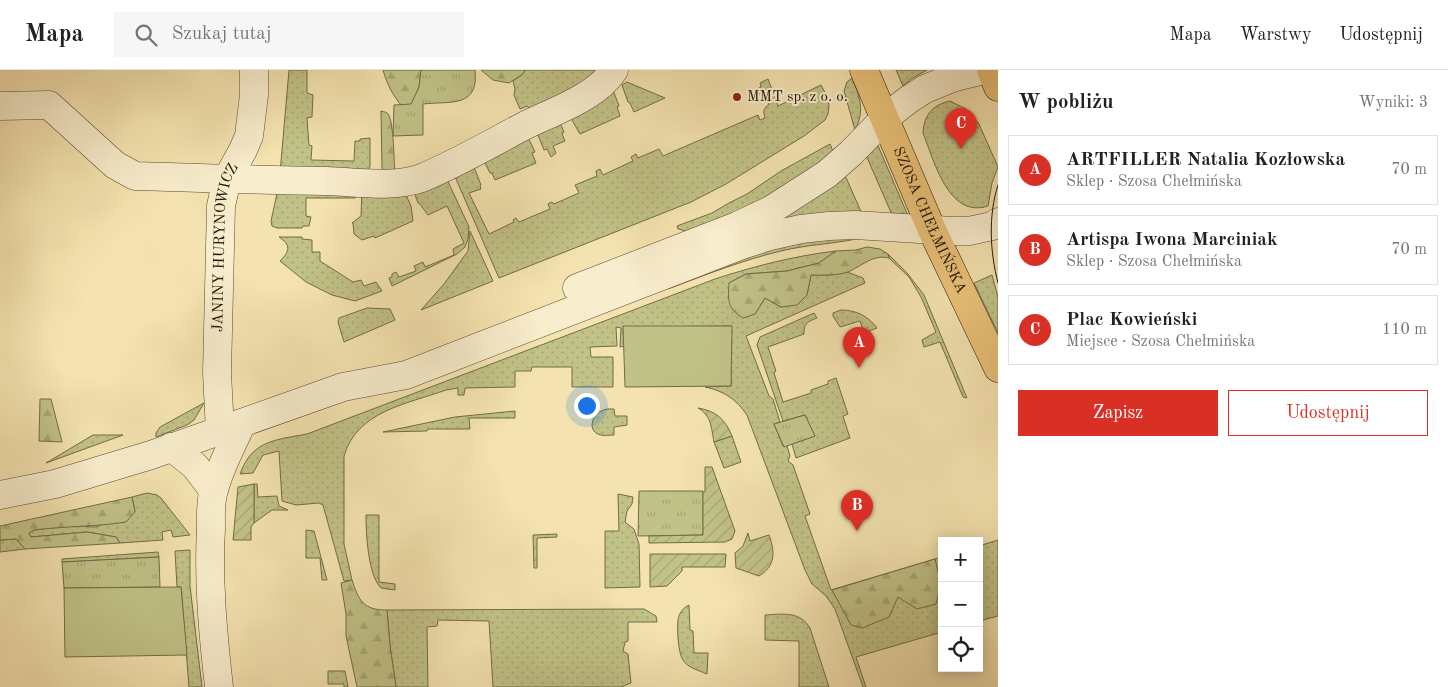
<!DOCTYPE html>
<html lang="pl">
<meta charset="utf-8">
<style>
:root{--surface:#fff;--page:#f6f6f6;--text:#202124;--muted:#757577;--line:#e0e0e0;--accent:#d93025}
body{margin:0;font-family:"Old Standard TT",serif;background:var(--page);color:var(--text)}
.controls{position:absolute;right:15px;bottom:15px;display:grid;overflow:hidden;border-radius:0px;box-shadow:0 2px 12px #0003}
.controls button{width:45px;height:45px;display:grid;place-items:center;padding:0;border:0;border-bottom:1px solid var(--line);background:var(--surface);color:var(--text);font:25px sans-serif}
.you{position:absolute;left:586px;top:335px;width:18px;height:18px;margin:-12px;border:4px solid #fff;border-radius:50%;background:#1a73e8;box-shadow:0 0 0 8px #1a73e833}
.badge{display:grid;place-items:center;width:32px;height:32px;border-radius:50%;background:var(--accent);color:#fff;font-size:16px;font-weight:700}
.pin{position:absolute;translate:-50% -41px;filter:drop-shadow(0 1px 2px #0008)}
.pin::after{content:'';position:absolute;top:26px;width:18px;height:15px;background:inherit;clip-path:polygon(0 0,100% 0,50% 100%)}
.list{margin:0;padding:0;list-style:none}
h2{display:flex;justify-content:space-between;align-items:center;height:65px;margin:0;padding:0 20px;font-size:21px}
h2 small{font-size:16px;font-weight:400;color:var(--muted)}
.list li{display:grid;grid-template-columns:32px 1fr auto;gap:15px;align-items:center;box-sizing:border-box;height:70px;margin:0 10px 10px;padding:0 10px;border:1px solid var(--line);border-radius:0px}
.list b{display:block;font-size:19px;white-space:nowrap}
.list p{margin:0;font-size:16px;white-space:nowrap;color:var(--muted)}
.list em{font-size:16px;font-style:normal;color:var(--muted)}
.actions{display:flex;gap:10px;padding:15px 20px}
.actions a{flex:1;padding:11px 0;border:1px solid var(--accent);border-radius:0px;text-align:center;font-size:18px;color:var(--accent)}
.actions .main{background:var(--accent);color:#fff}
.icon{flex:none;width:28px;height:28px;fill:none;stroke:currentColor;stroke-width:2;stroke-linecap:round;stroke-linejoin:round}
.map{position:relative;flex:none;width:998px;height:617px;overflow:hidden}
header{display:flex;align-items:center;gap:30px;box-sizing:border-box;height:70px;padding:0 25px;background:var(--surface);border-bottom:1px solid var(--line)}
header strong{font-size:24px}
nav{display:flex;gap:28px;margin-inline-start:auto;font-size:18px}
.search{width:350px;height:45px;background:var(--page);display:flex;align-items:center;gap:12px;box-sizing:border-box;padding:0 18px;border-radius:0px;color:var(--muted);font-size:19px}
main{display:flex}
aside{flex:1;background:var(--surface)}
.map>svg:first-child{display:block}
.grass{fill:url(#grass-dots);stroke:#716c49}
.forest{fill:url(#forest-firs);stroke:#716c49}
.park{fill:url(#park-tufts);stroke:#716c49}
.garden{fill:url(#garden-furrows);stroke:#716c49}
.pitch{fill:#c1c287;stroke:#716c49}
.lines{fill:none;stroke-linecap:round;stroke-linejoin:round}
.minor-casing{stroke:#564934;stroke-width:29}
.major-casing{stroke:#21160b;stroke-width:29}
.minor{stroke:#f8edcc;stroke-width:28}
.major{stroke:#eac278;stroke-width:28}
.tram{stroke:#21160b;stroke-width:1}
.poi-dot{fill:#8f2418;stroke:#f8edcc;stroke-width:2}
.labels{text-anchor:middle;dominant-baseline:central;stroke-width:4;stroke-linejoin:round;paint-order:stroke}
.poi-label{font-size:15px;fill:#21160b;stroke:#f8edcc;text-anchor:start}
.street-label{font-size:15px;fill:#21160b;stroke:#f8edcc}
</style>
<header>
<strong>Mapa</strong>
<div class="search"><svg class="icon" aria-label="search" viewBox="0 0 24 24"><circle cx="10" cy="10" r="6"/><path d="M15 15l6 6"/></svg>Szukaj tutaj</div>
<nav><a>Mapa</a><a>Warstwy</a><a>Udostępnij</a></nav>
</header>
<main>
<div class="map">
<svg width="998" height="617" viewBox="0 0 998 617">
<defs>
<pattern id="grass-dots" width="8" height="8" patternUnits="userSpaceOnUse" patternTransform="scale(1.25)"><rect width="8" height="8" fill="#c1c287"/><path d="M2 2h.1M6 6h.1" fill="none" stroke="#a6a673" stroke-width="1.8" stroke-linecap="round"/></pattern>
<pattern id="forest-firs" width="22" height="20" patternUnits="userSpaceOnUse" patternTransform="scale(1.25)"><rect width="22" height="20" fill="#c1c287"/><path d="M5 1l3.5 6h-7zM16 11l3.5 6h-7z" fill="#a6a673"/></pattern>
<pattern id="park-tufts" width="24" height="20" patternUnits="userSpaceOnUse" patternTransform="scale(1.25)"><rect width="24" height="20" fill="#c1c287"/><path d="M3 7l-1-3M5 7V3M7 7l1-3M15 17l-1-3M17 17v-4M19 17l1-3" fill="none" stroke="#a6a673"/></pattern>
<pattern id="garden-furrows" width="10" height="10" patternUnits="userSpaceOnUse" patternTransform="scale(1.25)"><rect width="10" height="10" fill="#c1c287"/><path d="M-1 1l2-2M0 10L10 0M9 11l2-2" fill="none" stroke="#a6a673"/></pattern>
</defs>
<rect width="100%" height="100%" fill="#f4e3b0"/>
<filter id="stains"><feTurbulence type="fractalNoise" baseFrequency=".004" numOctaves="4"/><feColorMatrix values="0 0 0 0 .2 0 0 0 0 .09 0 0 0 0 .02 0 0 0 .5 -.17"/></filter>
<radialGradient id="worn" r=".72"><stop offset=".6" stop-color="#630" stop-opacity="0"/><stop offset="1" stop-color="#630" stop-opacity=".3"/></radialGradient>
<path class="grass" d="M289,0H307V23L313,25L312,47L307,48L309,75L312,76L311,90L354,91L355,71H360V69L370,68V97L366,103H280Z
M525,0H606L525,49L522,42L529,38L527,36L520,39L514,25L515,19L513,11L523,4Z
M896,0H927L911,9L903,16Z
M852,8C860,27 865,41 855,60L844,21L847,12Z
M768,9L778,36L821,15L828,28L829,36L828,44L825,50L804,66L726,114L691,132L499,208L453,102L472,92L481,115L480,116L481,119L469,123L489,164L514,152L513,150L516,148L519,152L550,139L548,134L552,132L554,134L579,123L575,115L597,106L596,101L600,99L603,105L633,91L631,87L636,84L638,88L659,79L663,86L758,45L760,50L765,48C763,41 763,39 769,34L767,30L763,31L757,19L761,17L760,13Z
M627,12L665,28L634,42L630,33L628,32L622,15Z
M613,20L619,36L617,37L620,46L580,64L568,43Z
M950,31L966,39L979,54L998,97L992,113L988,136C948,149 934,90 923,63C924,44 933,35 950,31Z
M558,48L564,62L562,64L565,71L553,76L556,83L551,87L547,79L544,80L536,60Z
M527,65L535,82L532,83L536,93L495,110L492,103H490L482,87Z
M876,71L909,148L893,147L865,83Z
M830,74L835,86L795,115L694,163L678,159L677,156L712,143L729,133L747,124L781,101Z
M844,103L863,146L782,153L780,147Z
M445,105L469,157L468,169L465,177L457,184L392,216L389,208L392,207V204L396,202L399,207L416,201L414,196L423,192L425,197L454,185L453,179L464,173L447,136L428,145L419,133H418L414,122Z
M278,119L356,120L355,128H306V146L311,147L309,156H303L302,158H277L272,156L271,151Z
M362,119L406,125L411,136L413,151L375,168L374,166L362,170L354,164L353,153H352L361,146Z
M470,161L493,211L421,240L444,214L468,181Z
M279,167H302V169L312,170V182H320V191L353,212L361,210L364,216L376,212L382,221L355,231L332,225L306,212L280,191C290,181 291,175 279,167Z
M836,181L819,193L787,201L746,204L729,213L755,244L765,228L781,237L807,225L811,205H829L847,202L863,208L865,213L746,266L769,326L773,329L780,352L774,354L783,376H787L790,386L788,391L793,395L810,444L805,446L831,520L942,487V562L856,587L866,617H863L835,539L826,526L812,514L805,500L747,345C736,329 724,321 705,317L731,316V256L623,257L624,276L620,277L621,258L616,257L617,276L590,277L591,287H613V317H572V297H532L531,301H515V317L465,318L464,325H458V318L446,320C407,334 357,341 344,386V474L352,510L344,511L323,435L319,433L296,435L282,431L279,381L263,385L253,403L240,404C252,370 276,370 307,364L715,209C755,196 794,186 836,181Z
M888,184L907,203L924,225L967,328L963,327L940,272L924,277L922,270L936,262L921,227L909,207L889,188Z
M992,205L998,227V263L974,213Z
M367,238L390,239L395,250L344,272L338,252L339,248Z
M841,240C856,240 868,246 877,258L864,263L860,251L840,257L833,246V243Z
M814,243L817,248C806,252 804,254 804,264L768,277L776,301L774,303L783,332L811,323V320L828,314V311L836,308L848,344L843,346L850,368L796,388L792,374L815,366L805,345L783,351L757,275L760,267Z
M204,333L194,350L187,355L156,367V363L160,357Z
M607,339H614L615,346H627V355L614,357V365C610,365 605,366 601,365C586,362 591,342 607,339Z
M515,341V348H469L470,359H428L427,361L383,362L455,347Z
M93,365H123L46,393Z
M732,366L741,392L724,398L714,372Z
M254,414H257L258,427L277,426L279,436L288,440H272L254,453Z
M147,423L157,425L161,428L190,465L173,467L171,460L162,462L163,470L120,473L116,467L87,462L31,467L29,463L34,460L69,456L96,457L135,441L132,427Z
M618,424L633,427L632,434L627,441L625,452L634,459L639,474L640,517L605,518V461H619Z
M366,445H379V512L395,514V520L381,518C368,505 366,464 366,445Z
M306,460L314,461L327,510H322L320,488H306Z
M16,469L25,479L0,482V470Z
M998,470V546L979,551V476Z
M190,480V516L202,617H189L181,517H177L175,481Z
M158,482L159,487L62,492V489Z
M689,535L690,560L693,561L694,583H708L707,604C698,600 688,598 683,590C678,583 677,559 678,550C679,543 683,538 689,535Z
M644,539L656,546L657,552H628V571L625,572L623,581L628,584L631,613L621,617H493L489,551L438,550L437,556L427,557L428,617H396L390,576L387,540Z
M765,545C783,544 800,541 810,558L829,617H799V571L765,570Z
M328,601H345L348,617H344V614H328Z"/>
<path class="forest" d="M383,0H421L419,17L411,35H401C392,24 387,14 383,0Z
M481,0H525L523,4L509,13L493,10Z
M381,41C384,42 387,42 388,44C394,51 394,95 395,106L384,101L382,98Z
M867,177L880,179L888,184L889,188C873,184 862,196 848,202C836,206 823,205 811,205L807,225L797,235L781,237L765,228L755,244L743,248C727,238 728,231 729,213L746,204L787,201L819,193L836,181L856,180Z
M40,329H51L62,372L39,371Z
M132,427L135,442L126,452C95,457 65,456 34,460L29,463L31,467L87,462L116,467L120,473L25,479L16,469L0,470V456Z
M935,489L941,514L936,534L917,539L898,527L889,547L862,558L851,555L832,520Z
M352,510C359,531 363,540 387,540L390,576L396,617H357L346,566V544L341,513Z"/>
<path class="park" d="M421,0H475C479,38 451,31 423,34V65L393,66L394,35L411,34L419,17Z
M805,345L815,366L784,377L774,354Z
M639,421H703V465L638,466Z
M159,487L160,517L64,518L62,492Z"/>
<path class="garden" d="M865,167C838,174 809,174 781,181C743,190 705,205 668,219L672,210L804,169Z
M698,338C716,341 725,349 732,366L714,372C711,358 712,346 698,338Z
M705,397H712L735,461L732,469L725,472L649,473V466L703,465V422H705Z
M254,414V453L251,457V470H233L238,417Z
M748,463L750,471L769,465C775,481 776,496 759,506L736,498L735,483L743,476Z
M557,464V467L537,468V498H534L533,465Z
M650,484H726L725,497H682V501L667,516L650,517Z"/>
<path class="pitch" d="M623,256H732L731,316L625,317Z
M181,517L187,585L65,587L64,518Z"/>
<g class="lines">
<defs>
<g id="minor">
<path d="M0,36L49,35L115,95L135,106C199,108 263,110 327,111C357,112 393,118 422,108C457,93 490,74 524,56C552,42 597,27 614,0"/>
<path d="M577,218L737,156L771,140L827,104L851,83L885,48L908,30L925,19L952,8L984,0"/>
<path id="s1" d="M220,361L217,303L221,136L227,109L243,80L249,66L254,25V0"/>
<path d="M171,377L195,396L213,420"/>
<path d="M0,425L55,414L151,385L343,317L406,305L742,175L770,166L801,159L829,156L855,155L952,161H969L992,156L998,152"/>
<path d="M219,617C213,564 208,512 211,458C211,446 210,432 214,420C220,397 232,375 242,353"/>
</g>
<g id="major">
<path id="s2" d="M864,0L932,160L998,298"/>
<path d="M991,0L998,17"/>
</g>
</defs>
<use href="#minor" class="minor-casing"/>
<use href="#major" class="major-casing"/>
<use href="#minor" class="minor"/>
<use href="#major" class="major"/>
<path class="tram" d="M998,115C988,146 990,182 998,213"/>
</g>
<circle class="poi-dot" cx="737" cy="27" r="5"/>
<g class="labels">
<g class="poi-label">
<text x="747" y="27">MMT sp. z o. o.</text>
</g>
<g class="street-label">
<text stroke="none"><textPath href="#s2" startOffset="164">SZOSA CHEŁMIŃSKA</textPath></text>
<text stroke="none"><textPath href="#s1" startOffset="184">JANINY HURYNOWICZ</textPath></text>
</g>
</g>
<rect width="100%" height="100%" filter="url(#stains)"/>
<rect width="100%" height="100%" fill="url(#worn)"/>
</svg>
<div class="controls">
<button>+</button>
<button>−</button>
<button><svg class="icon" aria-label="locate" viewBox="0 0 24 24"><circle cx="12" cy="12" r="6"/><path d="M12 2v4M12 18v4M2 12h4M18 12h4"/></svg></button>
</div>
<div class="you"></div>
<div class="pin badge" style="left:859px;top:298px">A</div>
<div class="pin badge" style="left:857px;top:461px">B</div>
<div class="pin badge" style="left:961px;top:79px">C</div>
</div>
<aside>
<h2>W pobliżu<small>Wyniki: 3</small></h2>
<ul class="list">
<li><span class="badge">A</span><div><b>ARTFILLER Natalia Kozłowska</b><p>Sklep · Szosa Chełmińska</p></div><em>70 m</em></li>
<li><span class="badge">B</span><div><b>Artispa Iwona Marciniak</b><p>Sklep · Szosa Chełmińska</p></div><em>70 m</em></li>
<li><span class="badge">C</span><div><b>Plac Kowieński</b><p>Miejsce · Szosa Chełmińska</p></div><em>110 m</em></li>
</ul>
<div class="actions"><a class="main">Zapisz</a><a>Udostępnij</a></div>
</aside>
</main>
